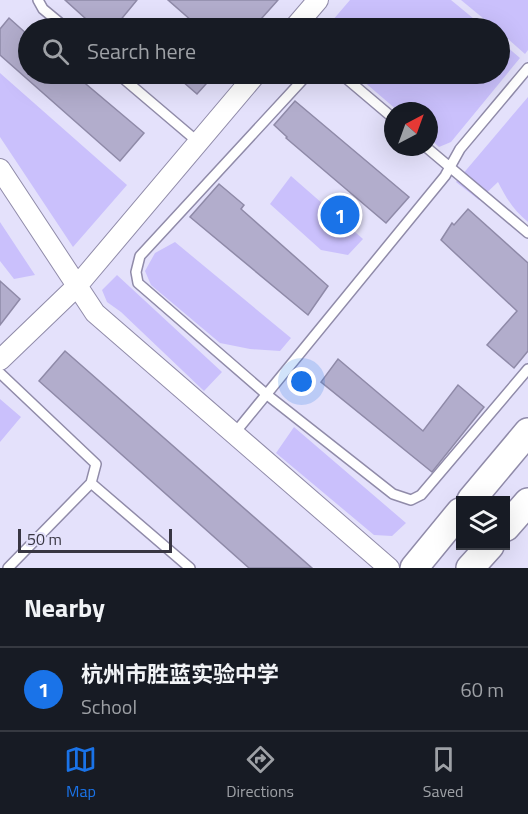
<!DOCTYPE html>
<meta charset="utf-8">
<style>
:root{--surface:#171b24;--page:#20242c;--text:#f1f3f6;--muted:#9ea1a6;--line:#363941;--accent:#1a73e8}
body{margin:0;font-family:"Titillium Web","Noto Sans SC",sans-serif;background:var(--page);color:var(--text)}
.controls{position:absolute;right:18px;bottom:18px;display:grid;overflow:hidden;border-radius:0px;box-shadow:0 6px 24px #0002}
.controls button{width:54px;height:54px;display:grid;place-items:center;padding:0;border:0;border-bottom:2px solid var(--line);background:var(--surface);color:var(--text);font:30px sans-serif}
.compass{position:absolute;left:384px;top:102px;width:54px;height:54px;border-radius:50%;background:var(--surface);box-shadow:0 6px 24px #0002;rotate:41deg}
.scale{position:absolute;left:18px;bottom:15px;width:154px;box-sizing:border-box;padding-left:6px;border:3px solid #383642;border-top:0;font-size:16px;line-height:21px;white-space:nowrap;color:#383642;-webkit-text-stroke:4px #e4e1fb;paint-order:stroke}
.you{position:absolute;left:302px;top:382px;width:21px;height:21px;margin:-15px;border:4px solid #fff;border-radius:50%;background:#1a73e8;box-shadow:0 0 0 9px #1a73e833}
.badge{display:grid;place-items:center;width:39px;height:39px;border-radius:50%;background:var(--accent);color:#fff;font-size:20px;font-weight:700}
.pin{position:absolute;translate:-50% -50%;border:3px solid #fff;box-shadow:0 2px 6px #0006}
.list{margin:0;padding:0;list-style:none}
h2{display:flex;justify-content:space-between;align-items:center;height:78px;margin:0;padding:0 24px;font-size:26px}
h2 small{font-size:20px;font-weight:400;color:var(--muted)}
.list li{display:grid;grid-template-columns:39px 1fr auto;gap:18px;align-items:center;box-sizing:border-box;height:84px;padding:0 24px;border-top:2px solid var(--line)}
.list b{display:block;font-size:22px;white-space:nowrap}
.list p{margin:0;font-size:20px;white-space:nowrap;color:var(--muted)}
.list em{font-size:20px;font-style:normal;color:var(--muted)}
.icon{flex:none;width:33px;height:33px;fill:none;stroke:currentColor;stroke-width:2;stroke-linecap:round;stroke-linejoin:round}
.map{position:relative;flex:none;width:528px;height:568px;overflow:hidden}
.search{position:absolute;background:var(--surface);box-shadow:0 6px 24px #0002;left:18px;right:18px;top:18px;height:66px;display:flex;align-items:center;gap:15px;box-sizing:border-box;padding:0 21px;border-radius:33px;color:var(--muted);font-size:22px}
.sheet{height:162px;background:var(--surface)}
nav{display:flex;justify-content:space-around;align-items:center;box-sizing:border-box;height:84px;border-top:2px solid var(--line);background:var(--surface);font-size:16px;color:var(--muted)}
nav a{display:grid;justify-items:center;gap:3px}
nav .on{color:var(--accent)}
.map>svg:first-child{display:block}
.green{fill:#cac0fc}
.building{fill:#b2adcc;stroke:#8f8aa8;stroke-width:1.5}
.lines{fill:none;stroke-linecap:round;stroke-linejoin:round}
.lane-casing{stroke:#908ba9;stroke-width:12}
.street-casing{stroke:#908ba9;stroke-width:22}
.secondary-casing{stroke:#908ba9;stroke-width:30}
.lane{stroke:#fff;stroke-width:9}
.street{stroke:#fff;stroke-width:20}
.secondary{stroke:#fff;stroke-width:27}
</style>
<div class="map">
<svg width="528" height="568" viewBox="0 0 528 568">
<rect width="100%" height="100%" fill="#e4e1fb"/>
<path class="green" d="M350,0H451L485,28H326Z
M461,0H528V50L525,54L500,32V28H495Z
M500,41L520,58L451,142L439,147L429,138V111H398L355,74H500Z
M0,73L127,185L73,247L0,137Z
M528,97V222C514,211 506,198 498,182L479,200L456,182Z
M291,176L363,239L348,255L321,250L270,204Z
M0,222L35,275L14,279L0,261Z
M175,242L291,338L280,351L250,349L220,343L151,285L145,271L155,253Z
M117,275L222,372L204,391L121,312L107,302L102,290Z
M0,399L21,417L0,442Z
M294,427L406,523L392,536L374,535L276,453Z"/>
<path class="building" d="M65,0H137L114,28H96Z
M168,0H278L253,28H200Z
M9,18L28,35V74H74L144,133L120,161L0,55V29Z
M174,74H215L197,94Z
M295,101L409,197L386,223L286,138L287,137L274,125Z
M219,184L244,205L241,209L328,286L308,315L190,217Z
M468,209L528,263V351L514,368L487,345L517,311L441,240L452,223L454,225Z
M0,281L20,299L0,325Z
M65,351L312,568H249L39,381Z
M338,359L423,431L458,385L484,407L432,472L321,382Z"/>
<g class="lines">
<defs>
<path id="lane" d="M38,0L43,9L66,28
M118,74L198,142
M308,74L140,256L136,272L138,283L266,394L393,494L411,500L421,495L528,369
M341,74L393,118
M426,147L528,233
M0,373L96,464L91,483L8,568
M234,434L445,176L460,149L528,68
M91,483L190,568"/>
<path id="street" d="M294,28L318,0
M0,169L95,313L389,568
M0,360L77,286L256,74"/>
<path id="secondary" d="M471,500L528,432
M506,527L528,502
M414,568L460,512
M470,568L490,546"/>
</defs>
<use href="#lane" class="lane-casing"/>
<use href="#street" class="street-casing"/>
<use href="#secondary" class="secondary-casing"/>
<use href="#lane" class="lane"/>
<use href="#street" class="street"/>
<use href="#secondary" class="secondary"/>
</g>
</svg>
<div class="controls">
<button><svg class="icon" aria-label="layers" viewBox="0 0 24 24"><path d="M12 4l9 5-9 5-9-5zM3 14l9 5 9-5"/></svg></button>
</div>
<svg class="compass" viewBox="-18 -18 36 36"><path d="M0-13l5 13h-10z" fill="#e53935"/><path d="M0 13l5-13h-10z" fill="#9ea1a6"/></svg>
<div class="scale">50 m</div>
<div class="you"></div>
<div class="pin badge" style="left:340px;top:215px">1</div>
<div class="search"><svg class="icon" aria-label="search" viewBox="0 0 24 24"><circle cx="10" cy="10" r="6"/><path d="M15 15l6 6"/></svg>Search here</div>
</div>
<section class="sheet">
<h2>Nearby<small></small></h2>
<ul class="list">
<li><span class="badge">1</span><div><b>杭州市胜蓝实验中学</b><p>School</p></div><em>60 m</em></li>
</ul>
</section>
<nav>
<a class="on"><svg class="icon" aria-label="map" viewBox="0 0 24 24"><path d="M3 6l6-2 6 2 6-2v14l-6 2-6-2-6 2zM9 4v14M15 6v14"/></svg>Map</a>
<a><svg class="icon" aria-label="directions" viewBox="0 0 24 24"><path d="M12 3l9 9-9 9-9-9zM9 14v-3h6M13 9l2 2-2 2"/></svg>Directions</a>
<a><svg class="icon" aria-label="saved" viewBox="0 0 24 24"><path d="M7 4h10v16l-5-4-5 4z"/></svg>Saved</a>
</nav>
